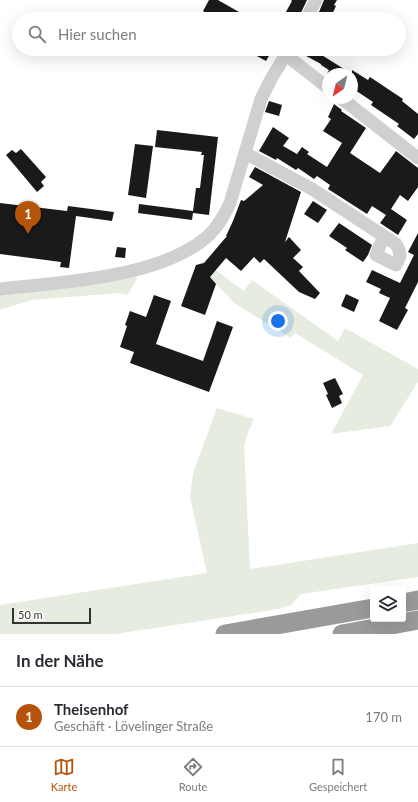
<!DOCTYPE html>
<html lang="de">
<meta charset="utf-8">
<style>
:root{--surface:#fff;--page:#f2f2f3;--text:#2b2b33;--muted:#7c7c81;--line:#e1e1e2;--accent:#b45309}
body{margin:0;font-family:Lato,sans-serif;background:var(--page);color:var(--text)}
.controls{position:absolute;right:12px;bottom:12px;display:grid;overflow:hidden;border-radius:4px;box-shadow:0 4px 16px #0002}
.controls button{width:36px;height:36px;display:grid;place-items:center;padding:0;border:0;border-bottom:1px solid var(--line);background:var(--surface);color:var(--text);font:20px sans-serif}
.compass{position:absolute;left:322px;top:68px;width:36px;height:36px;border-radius:50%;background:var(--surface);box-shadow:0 4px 16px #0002;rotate:215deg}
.scale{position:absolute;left:12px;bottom:10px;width:79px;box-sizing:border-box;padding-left:4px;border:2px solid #333;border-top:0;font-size:11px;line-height:14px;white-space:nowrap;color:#333;-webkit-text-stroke:3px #fff;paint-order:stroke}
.you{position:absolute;left:278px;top:321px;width:14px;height:14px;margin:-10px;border:3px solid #fff;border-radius:50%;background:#1a73e8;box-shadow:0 0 0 6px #1a73e833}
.badge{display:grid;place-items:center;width:26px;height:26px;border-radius:50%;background:var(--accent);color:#fff;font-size:13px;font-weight:700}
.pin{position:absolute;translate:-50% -33px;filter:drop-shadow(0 1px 2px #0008)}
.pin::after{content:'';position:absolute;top:21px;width:14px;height:12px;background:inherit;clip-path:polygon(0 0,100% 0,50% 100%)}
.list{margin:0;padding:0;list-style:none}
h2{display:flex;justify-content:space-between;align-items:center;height:52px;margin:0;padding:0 16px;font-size:17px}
h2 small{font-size:13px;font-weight:400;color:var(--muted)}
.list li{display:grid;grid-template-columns:26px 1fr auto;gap:12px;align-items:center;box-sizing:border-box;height:60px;padding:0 16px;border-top:1px solid var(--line)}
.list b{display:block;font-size:15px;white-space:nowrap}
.list p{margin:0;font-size:13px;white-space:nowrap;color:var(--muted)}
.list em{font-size:13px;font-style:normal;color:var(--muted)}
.icon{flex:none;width:22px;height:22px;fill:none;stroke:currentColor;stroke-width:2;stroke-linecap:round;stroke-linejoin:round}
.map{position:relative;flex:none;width:418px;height:634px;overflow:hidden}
.search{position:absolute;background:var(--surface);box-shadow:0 4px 16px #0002;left:12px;right:12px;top:12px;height:44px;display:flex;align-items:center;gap:10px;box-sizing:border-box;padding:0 14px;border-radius:22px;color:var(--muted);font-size:15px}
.sheet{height:112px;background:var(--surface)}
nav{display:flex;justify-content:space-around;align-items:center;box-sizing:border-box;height:56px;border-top:1px solid var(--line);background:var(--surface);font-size:11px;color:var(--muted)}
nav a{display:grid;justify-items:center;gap:2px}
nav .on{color:var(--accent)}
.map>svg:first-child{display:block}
.green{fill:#e6ecdf}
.building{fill:#1a1a1a}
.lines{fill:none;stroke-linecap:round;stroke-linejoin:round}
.minor{stroke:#d0d0d0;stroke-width:13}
.highway{stroke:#9a9a9a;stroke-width:19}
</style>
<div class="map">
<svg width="418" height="634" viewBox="0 0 418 634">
<rect width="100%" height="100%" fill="#fff"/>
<path class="green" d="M205,262L244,291L252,280L338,341L345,328L418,369V382L390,426L331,434L363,375L295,333L291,338L234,303L198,264Z
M136,276L137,279L127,295L119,293L31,300L0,310V295L123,280Z
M217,408L254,419L247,435L244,446L250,569L418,543V577L301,594L291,605L278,609L116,634H0V605L207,573L190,497L193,473Z"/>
<path class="building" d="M209,0H218L239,12L234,19H226L216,13L212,19H202L206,13L203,11Z
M291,0H307L298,19H282L292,1Z
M324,0H337L334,5L336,6L330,19H316Z
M258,49H273L266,61L255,55Z
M297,49H312L352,74V70L368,80L370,77L403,99L402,101L418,114V134L414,139L397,126L399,124L371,105L373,102L352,88V74H327L329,70L321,65V64L297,51Z
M269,101L282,105L279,116L265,112Z
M334,104L342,110L341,111L366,128L350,153L380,173L396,151L418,168V187L408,201L400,195L391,209L407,220L398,235L380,223L386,215L372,206L367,214L328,189L330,185L317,176L314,179L298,168L296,170L277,158L276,160L259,151L273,127L289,138L283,146L297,154L302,147L309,152L307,154L327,167L342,143L323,131L331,119L328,117Z
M157,130L218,137L209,215L193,213L192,220L138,213L139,204L193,211L196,188H200L204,155H201L202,152L155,147Z
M135,144L153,146L146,198L128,195Z
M21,149L46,177L41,182L44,186L37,192L6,155L12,150L16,153Z
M255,167L301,192L285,242L289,237L301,250L293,258L303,267L299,271L320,293L315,299L299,292L264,259L260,263L254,257L241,271L226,258L210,277L216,284L205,315L181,306L196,265L204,263L227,236H226L233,221L241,200L244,201L263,185L249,177Z
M313,201L327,210L318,223L304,214Z
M0,203L67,211L68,206L114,212L112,221L76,216L69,268L60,267L61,262L0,254Z
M339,223L372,245L368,255L363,262L345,250L347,248L329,236Z
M418,233V282L405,308L408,310L397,330L379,321L390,298L379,293L381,289L366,282L372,270L400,283L414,255L408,252Z
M117,247L126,248L125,258L115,257Z
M346,294L359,300L354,312L341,306Z
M154,295L171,301L156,344L203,361L217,321L233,327L209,392L130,363L134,352L120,347L127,326L125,325L130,311L146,317Z
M335,378L343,394L339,396L342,403L332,408L326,395L328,394L323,383Z"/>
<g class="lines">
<path class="minor" d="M306,19L316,0
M286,55L328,88
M341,98L418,158
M245,153L312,189L396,244L399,250L400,256L396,265L376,255L384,236
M0,289C61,282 164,278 210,234C219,225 225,214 230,203L261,99L271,79L289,49"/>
<path class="highway" d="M403,603L418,600
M225,634L373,608
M342,634L418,620"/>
</g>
</svg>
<div class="controls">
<button><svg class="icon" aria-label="layers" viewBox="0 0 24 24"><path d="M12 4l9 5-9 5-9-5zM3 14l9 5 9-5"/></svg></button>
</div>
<svg class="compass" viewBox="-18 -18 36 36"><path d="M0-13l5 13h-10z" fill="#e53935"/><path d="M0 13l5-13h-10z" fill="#7c7c81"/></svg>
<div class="scale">50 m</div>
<div class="you"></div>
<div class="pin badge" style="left:28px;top:234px">1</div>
<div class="search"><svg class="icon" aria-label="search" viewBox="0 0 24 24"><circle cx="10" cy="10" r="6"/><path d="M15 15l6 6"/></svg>Hier suchen</div>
</div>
<section class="sheet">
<h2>In der Nähe<small></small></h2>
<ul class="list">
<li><span class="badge">1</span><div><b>Theisenhof</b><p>Geschäft · Lövelinger Straße</p></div><em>170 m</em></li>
</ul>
</section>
<nav>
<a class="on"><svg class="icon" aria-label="map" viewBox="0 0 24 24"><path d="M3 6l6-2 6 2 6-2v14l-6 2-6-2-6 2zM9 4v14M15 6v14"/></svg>Karte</a>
<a><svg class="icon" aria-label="directions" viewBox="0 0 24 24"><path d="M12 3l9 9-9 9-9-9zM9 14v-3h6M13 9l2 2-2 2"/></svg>Route</a>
<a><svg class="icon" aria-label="saved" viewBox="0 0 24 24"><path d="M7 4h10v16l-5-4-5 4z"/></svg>Gespeichert</a>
</nav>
